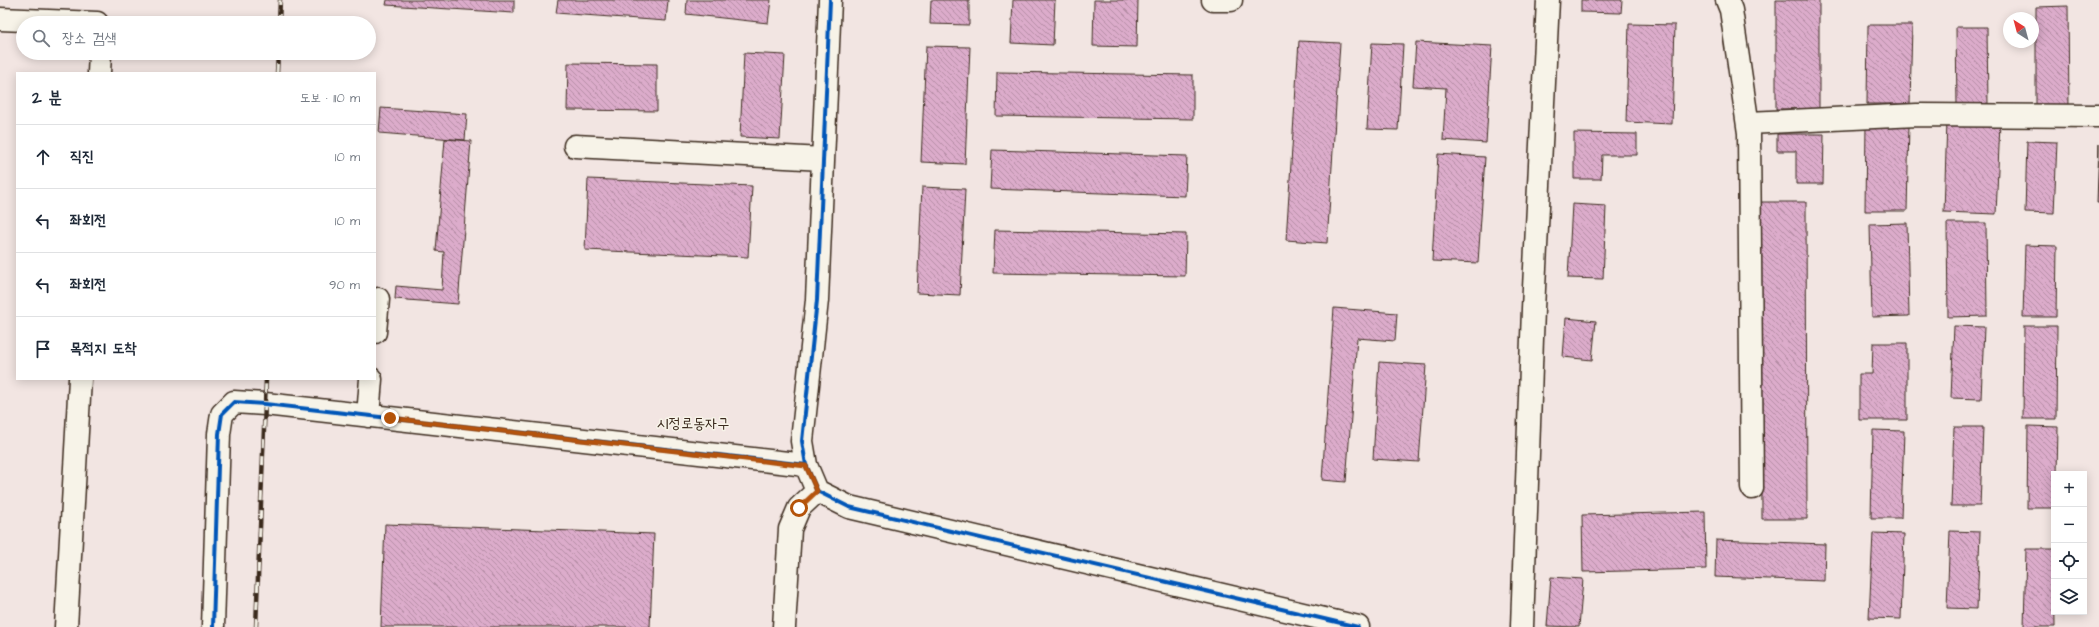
<!DOCTYPE html>
<html lang="ko">
<meta charset="utf-8">
<style>
:root{--surface:#fff;--page:#f2f2f3;--text:#1f2937;--muted:#747a83;--line:#e0e1e3}
body{margin:0;font-family:"Architects Daughter","Poor Story",sans-serif;background:var(--page);color:var(--text)}
.controls{position:absolute;right:12px;bottom:12px;display:grid;overflow:hidden;border-radius:0px;box-shadow:0 2px 10px #0003}
.controls button{width:36px;height:36px;display:grid;place-items:center;padding:0;border:0;border-bottom:1px solid var(--line);background:var(--surface);color:var(--text);font:20px sans-serif}
.compass{position:absolute;left:2003px;top:12px;width:36px;height:36px;border-radius:50%;background:var(--surface);box-shadow:0 2px 10px #0003;rotate:324deg}
.stop{position:absolute;width:12px;height:12px;margin:-9px;border:3px solid #b45309;border-radius:50%;background:#fff}
.stop.end{background:#b45309;border-color:#fff;box-shadow:0 1px 4px #0008}
.list{margin:0;padding:0;list-style:none}
h2{display:flex;justify-content:space-between;align-items:center;height:52px;margin:0;padding:0 16px;font-size:17px}
h2 small{font-size:13px;font-weight:400;color:var(--muted)}
.list li{display:grid;grid-template-columns:26px 1fr auto;gap:12px;align-items:center;box-sizing:border-box;height:64px;padding:0 16px;border-top:1px solid var(--line)}
.list b{display:block;font-size:15px;white-space:nowrap}
.list em{font-size:13px;font-style:normal;color:var(--muted)}
.icon{flex:none;width:22px;height:22px;fill:none;stroke:currentColor;stroke-width:2;stroke-linecap:round;stroke-linejoin:round}
.map{position:relative;flex:none;width:2099px;height:627px;overflow:hidden}
.search{position:absolute;background:var(--surface);box-shadow:0 2px 10px #0003;left:16px;top:16px;width:360px;height:44px;display:flex;align-items:center;gap:10px;box-sizing:border-box;padding:0 14px;border-radius:22px;color:var(--muted);font-size:15px}
.panel{position:absolute;background:var(--surface);box-shadow:0 2px 10px #0003;left:16px;top:72px;width:360px;height:308px;border-radius:0px}
.map>svg:first-child{display:block}
.building{fill:url(#building-back-hatch);stroke:#3b2a1e}
.lines{fill:none;stroke-linecap:round;stroke-linejoin:round}
.minor-casing{stroke:#3b2a1e;stroke-width:25}
.minor{stroke:#f7f3e8;stroke-width:22}
.rail-casing{stroke:#3b2a1e;stroke-width:4.5}
.rail{stroke:#f7f3e8;stroke-width:3;stroke-dasharray:9;stroke-linecap:butt}
.cycleway-casing{stroke:#f7f3e8;stroke-width:6}
.cycleway{stroke:#0057b8;stroke-width:4}
.route{stroke:#b45309;stroke-width:5}
.labels{text-anchor:middle;dominant-baseline:central;stroke-width:3;stroke-linejoin:round;paint-order:stroke}
.quarter-label{font-size:15px;fill:#3b2a1e;stroke:#f7f3e8}
</style>
<div class="map">
<svg width="2099" height="627" viewBox="0 0 2099 627">
<defs>
<pattern id="building-back-hatch" width="6" height="6" patternUnits="userSpaceOnUse"><rect width="6" height="6" fill="#dcaccb"/><path d="M-1 5l2 2M0 0l6 6M5-1l2 2" fill="none" stroke="#b48ca4"/></pattern>
</defs>
<rect width="100%" height="100%" fill="#f2e5e2"/>
<filter id="ink" filterUnits="userSpaceOnUse"><feTurbulence type="fractalNoise" baseFrequency=".025" numOctaves="2"/><feDisplacementMap in="SourceGraphic" scale="8" xChannelSelector="R" yChannelSelector="G"/><feConvolveMatrix kernelMatrix="1 2 1 2 8 2 1 2 1" color-interpolation-filters="sRGB"/></filter>
<g filter="url(#ink)">
<path class="building" d="M387,0H514V13L386,5Z
M558,0H668L666,21L556,13Z
M687,0H771L768,23L686,14Z
M931,0H969V25L930,24Z
M1013,0H1055L1053,45L1011,43Z
M1094,0H1138L1137,47L1093,46Z
M1581,0H1622L1621,13L1581,12Z
M1776,0H1819V109H1776Z
M2068,6L2069,111H2036V7Z
M1629,24L1675,25L1672,124L1626,122Z
M1868,25H1912L1910,104H1867Z
M1956,27H1987L1988,106H1957Z
M1299,41L1340,43L1327,243L1286,240Z
M1416,42L1492,46L1486,143L1443,140L1446,88L1413,86Z
M1372,43L1403,44L1398,130L1367,129Z
M926,46L970,47L965,164L921,162Z
M744,53L785,55L780,139L740,137Z
M568,63L657,64V111L567,110Z
M997,72L1193,75V119L996,116Z
M381,108L467,114L465,140L379,133Z
M1947,121L2000,123L1996,214L1944,212Z
M1866,123L1909,124L1907,211H1865Z
M1574,133L1637,134V155H1602L1601,179H1574Z
M1777,134H1824L1823,184H1796V151H1777Z
M445,139L471,141L458,304L395,299L396,286L442,290L444,252L436,251Z
M2027,141L2057,142L2054,213L2025,212Z
M2099,144V202H2097Z
M992,150L1187,156L1185,196L990,189Z
M1438,154L1485,157L1478,263L1432,261Z
M588,179L752,186L748,257L585,250Z
M922,187L965,189L960,295L917,293Z
M1761,202H1806L1807,519H1762Z
M1572,204L1606,206L1603,279L1568,278Z
M1907,223L1909,316L1872,317L1870,224Z
M1947,223H1986L1987,316L1948,317Z
M995,230L1186,234L1185,276L993,273Z
M2025,245L2057,246L2056,317H2023Z
M1334,308L1397,313L1395,341L1357,338L1346,482L1322,480Z
M1566,318L1596,321L1592,360L1563,357Z
M1954,326L1984,327L1981,399L1951,398Z
M2024,326H2057L2056,419H2023Z
M1873,343H1907V420H1859V374H1872Z
M1379,362L1426,365L1419,462L1373,459Z
M2028,426L2058,427L2057,474H2054V508H2027Z
M1954,427H1983L1980,506H1951Z
M1873,430L1904,431L1901,518H1871Z
M1705,512L1706,569L1583,572L1582,515Z
M385,524L654,534L650,627H381Z
M1950,531L1980,532L1977,609L1947,608Z
M1873,533L1904,534L1901,619L1869,618Z
M1716,540L1825,544L1824,581L1715,577Z
M2026,549H2054L2055,627H2024Z
M1551,577L1583,579L1579,627L1547,626Z"/>
<g class="lines">
<defs>
<path id="minor" d="M830,0L817,300L802,441L806,465L817,491L849,507L1358,627
M1213,0H1231
M1727,0L1731,10L1749,133L1752,488
M0,19L97,23
M99,73L100,53
M1748,123L1917,115L2099,116
M575,146L823,159
M375,332L378,299
M368,416L371,379
M66,627L80,379
M213,627L219,434L222,414L234,402L265,404L806,465
M784,627L790,529L799,508L817,491
M1522,627L1533,309L1548,0"/>
</defs>
<use href="#minor" class="minor-casing"/>
<use href="#minor" class="minor"/>
<defs>
<path id="rail" d="M279,23L280,0
M277,73L278,53
M256,627L266,379"/>
</defs>
<use href="#rail" class="rail-casing"/>
<use href="#rail" class="rail"/>
<defs>
<path id="cycleway" d="M830,0L817,300L802,441L806,465L817,491L849,507L1358,627
M213,627L219,434L222,414L234,402L265,404L806,465"/>
</defs>
<use href="#cycleway" class="cycleway-casing"/>
<use href="#cycleway" class="cycleway"/>
</g>
</g>
<g class="lines" filter="url(#ink)">
<path class="route" d="M390,418L806,466L817,491L799,508"/>
</g>
<g class="labels">
<g class="quarter-label">
<text x="693" y="423">시정로동자구</text>
</g>
</g>
</svg>
<div class="controls">
<button>+</button>
<button>−</button>
<button><svg class="icon" aria-label="locate" viewBox="0 0 24 24"><circle cx="12" cy="12" r="6"/><path d="M12 2v4M12 18v4M2 12h4M18 12h4"/></svg></button>
<button><svg class="icon" aria-label="layers" viewBox="0 0 24 24"><path d="M12 4l9 5-9 5-9-5zM3 14l9 5 9-5"/></svg></button>
</div>
<svg class="compass" viewBox="-18 -18 36 36"><path d="M0-13l5 13h-10z" fill="#e53935"/><path d="M0 13l5-13h-10z" fill="#747a83"/></svg>
<div class="stop" style="left:799px;top:508px"></div>
<div class="stop end" style="left:390px;top:418px"></div>
<div class="search"><svg class="icon" aria-label="search" viewBox="0 0 24 24"><circle cx="10" cy="10" r="6"/><path d="M15 15l6 6"/></svg>장소 검색</div>
<section class="panel">
<h2>2 분<small>도보 · 110 m</small></h2>
<ul class="list">
<li><svg class="icon" aria-label="ahead" viewBox="0 0 24 24"><path d="M12 20V5M6 11l6-6 6 6"/></svg><div><b>직진</b></div><em>10 m</em></li>
<li><svg class="icon" aria-label="left" viewBox="0 0 24 24"><path d="M17 20v-9H6M10 6l-5 5 5 5"/></svg><div><b>좌회전</b></div><em>10 m</em></li>
<li><svg class="icon" aria-label="left" viewBox="0 0 24 24"><path d="M17 20v-9H6M10 6l-5 5 5 5"/></svg><div><b>좌회전</b></div><em>90 m</em></li>
<li><svg class="icon" aria-label="arrive" viewBox="0 0 24 24"><path d="M6 21V4h12l-3 4 3 4H6"/></svg><div><b>목적지 도착</b></div></li>
</ul>
</section>
</div>
